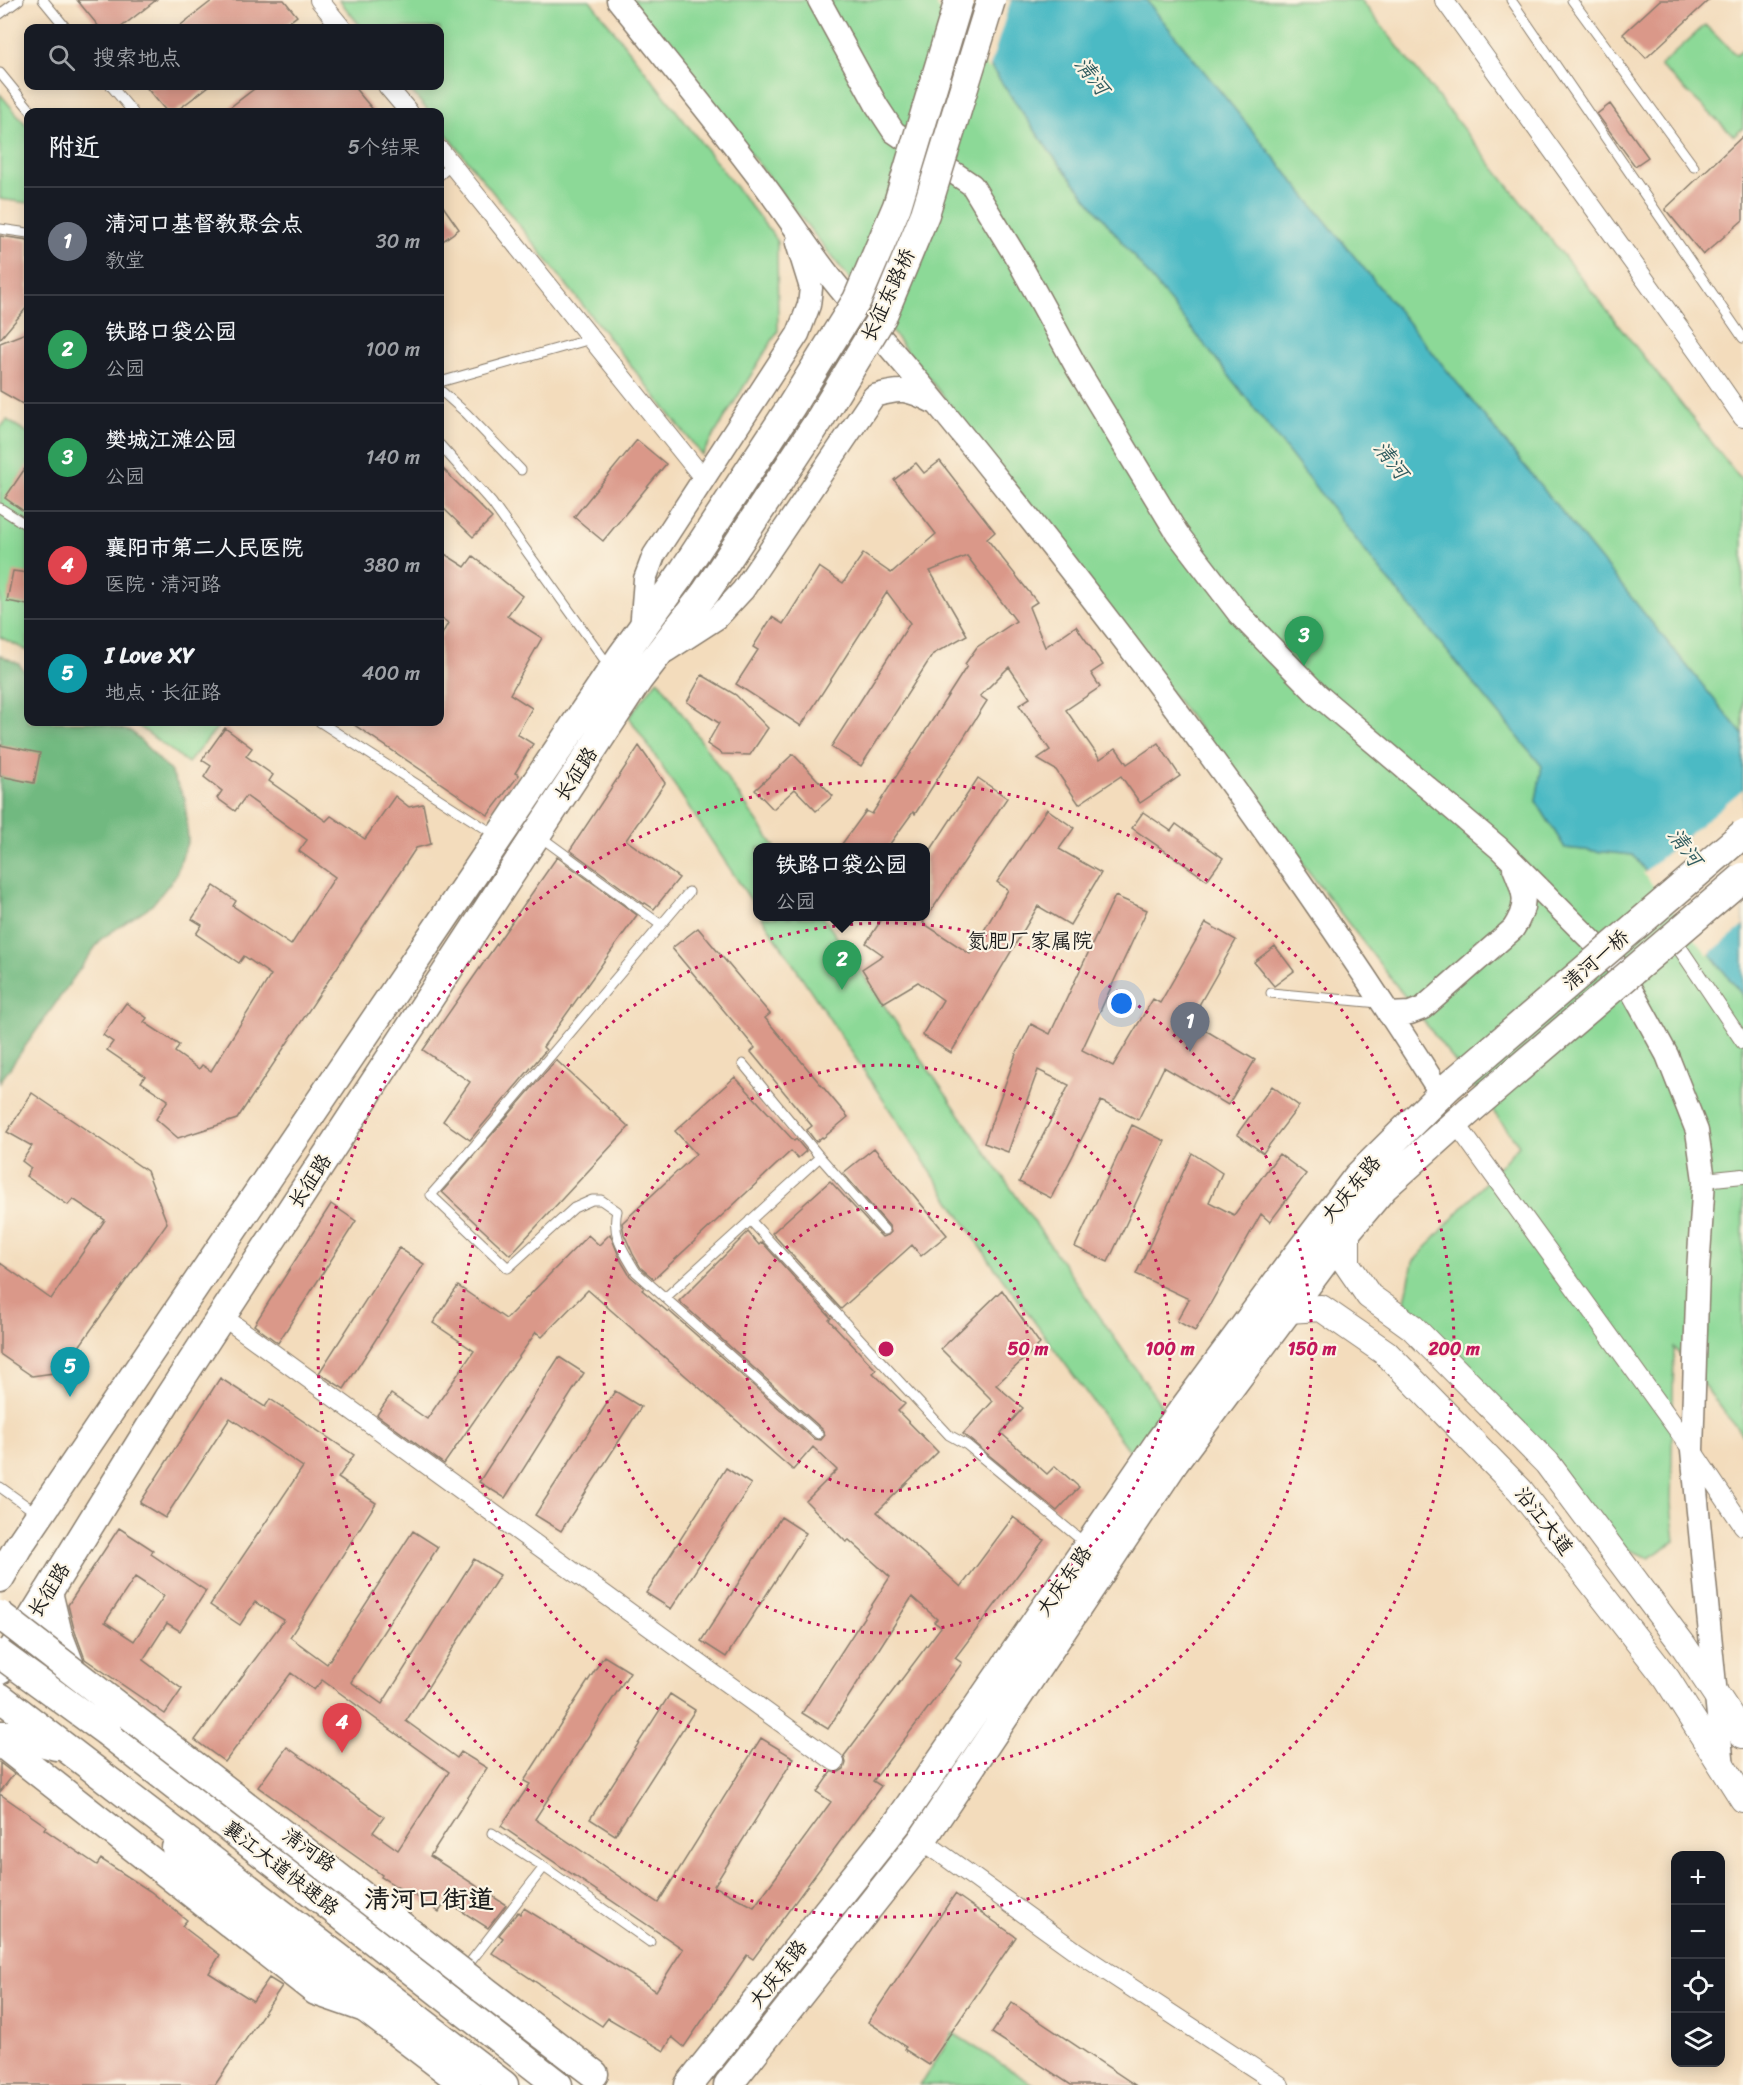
<!DOCTYPE html>
<html lang="zh">
<meta charset="utf-8">
<style>
:root{--surface:#171b24;--page:#20242c;--text:#f1f3f6;--muted:#9ea1a6;--line:#363941;--accent:#c8321e}
body{margin:0;font-family:Sriracha,"LXGW WenKai TC",sans-serif;background:var(--page);color:var(--text)}
.controls{position:absolute;right:18px;bottom:18px;display:grid;overflow:hidden;border-radius:12px;box-shadow:0 3px 15px #0003}
.controls button{width:54px;height:54px;display:grid;place-items:center;padding:0;border:0;border-bottom:2px solid var(--line);background:var(--surface);color:var(--text);font:30px sans-serif}
.you{position:absolute;left:1122px;top:1004px;width:21px;height:21px;margin:-15px;border:4px solid #fff;border-radius:50%;background:#1a73e8;box-shadow:0 0 0 9px #1a73e833}
.badge{display:grid;place-items:center;width:39px;height:39px;border-radius:50%;background:var(--accent);color:#fff;font-size:20px;font-weight:700}
.pin{position:absolute;translate:-50% -50px;filter:drop-shadow(0 2px 3px #0008)}
.pin::after{content:'';position:absolute;top:32px;width:21px;height:18px;background:inherit;clip-path:polygon(0 0,100% 0,50% 100%)}
.popup{position:absolute;left:753px;top:843px;width:177px;height:78px;box-sizing:border-box;display:grid;place-content:center;border-radius:12px;background:var(--surface);filter:drop-shadow(0 2px 4px #0005);font-size:20px;white-space:nowrap;color:var(--muted)}
.popup b{font-size:22px;color:var(--text)}
.popup::after{content:'';position:absolute;left:50%;top:100%;margin-left:-12px;border:12px solid transparent;border-top-color:var(--surface)}
.list{margin:0;padding:0;list-style:none}
h2{display:flex;justify-content:space-between;align-items:center;height:78px;margin:0;padding:0 24px;font-size:26px}
h2 small{font-size:20px;font-weight:400;color:var(--muted)}
.list li{display:grid;grid-template-columns:39px 1fr auto;gap:18px;align-items:center;box-sizing:border-box;height:108px;padding:0 24px;border-top:2px solid var(--line)}
.list b{display:block;font-size:22px;white-space:nowrap}
.list p{margin:0;font-size:20px;white-space:nowrap;color:var(--muted)}
.list em{font-size:20px;font-style:normal;color:var(--muted)}
.icon{flex:none;width:33px;height:33px;fill:none;stroke:currentColor;stroke-width:2;stroke-linecap:round;stroke-linejoin:round}
.map{position:relative;flex:none;width:1743px;height:2085px;overflow:hidden}
.search{position:absolute;background:var(--surface);box-shadow:0 3px 15px #0003;left:24px;top:24px;width:420px;height:66px;display:flex;align-items:center;gap:15px;box-sizing:border-box;padding:0 21px;border-radius:12px;color:var(--muted);font-size:22px}
.panel{position:absolute;background:var(--surface);box-shadow:0 3px 15px #0003;left:24px;top:108px;width:420px;height:618px;border-radius:12px}
.map>svg:first-child{display:block}
.green{fill:#8cd997;stroke:#547a5a;stroke-width:1.5}
.forest{fill:#71b980;stroke:#466a4e;stroke-width:1.5}
.water{fill:#4cbac4;stroke:#346b70;stroke-width:1.5}
.pier{fill:#f3dcbc}
.building{fill:#da9889;fill-rule:evenodd}
.lines{fill:none;stroke-linecap:round;stroke-linejoin:round}
.service-casing{stroke:#887c6c;stroke-width:11}
.pedestrian-casing{stroke:#887c6c;stroke-width:16}
.minor-casing{stroke:#887c6c;stroke-width:20}
.tertiary-casing{stroke:#887c6c;stroke-width:25}
.secondary-casing{stroke:#887c6c;stroke-width:28}
.primary-casing{stroke:#887c6c;stroke-width:31}
.trunk-casing{stroke:#887c6c;stroke-width:31}
.service{stroke:#fff;stroke-width:9}
.pedestrian{stroke:#fff;stroke-width:14}
.minor{stroke:#fff;stroke-width:18}
.tertiary{stroke:#fff;stroke-width:22}
.secondary{stroke:#fff;stroke-width:26}
.primary{stroke:#fff;stroke-width:28}
.trunk{stroke:#fff;stroke-width:28}
.primary-bridge-casing{stroke:#887c6c;stroke-width:31;stroke-linecap:butt}
.trunk-bridge-casing{stroke:#887c6c;stroke-width:31;stroke-linecap:butt}
.primary-bridge{stroke:#fff;stroke-width:28}
.trunk-bridge{stroke:#fff;stroke-width:28}
.ring{fill:none;stroke:#c2185b;stroke-width:3;stroke-dasharray:3 6}
.labels{text-anchor:middle;dominant-baseline:central;stroke-width:4.5;stroke-linejoin:round;paint-order:stroke}
.street-label{font-size:20px;fill:#1c1c1c;stroke:#fcf5e5}
.water-label{font-size:21px;font-style:italic;fill:#2f5b5f;stroke:#fcf5e5}
.neighbourhood-label{font-size:21px;fill:#1c1c1c;stroke:#fcf5e5}
.district-label{font-size:26px;font-weight:bold;fill:#1c1c1c;stroke:#fcf5e5}
.centre{fill:#c2185b;stroke:#fcf5e5;stroke-width:3}
.ring-label{font-size:18px;text-anchor:middle;font-weight:bold;fill:#c2185b;stroke:#fcf5e5;stroke-width:4.5;stroke-linejoin:round;paint-order:stroke}
</style>
<div class="map">
<svg width="1743" height="2085" viewBox="0 0 1743 2085">
<rect width="100%" height="100%" fill="#fcf5e5"/>
<filter id="ink" filterUnits="userSpaceOnUse"><feTurbulence type="fractalNoise" baseFrequency=".0167" numOctaves="2"/><feDisplacementMap in="SourceGraphic" scale="12" xChannelSelector="R" yChannelSelector="G"/><feConvolveMatrix kernelMatrix="1 2 1 2 8 2 1 2 1" color-interpolation-filters="sRGB"/></filter>
<filter id="wash" filterUnits="userSpaceOnUse"><feTurbulence type="fractalNoise" baseFrequency=".008" numOctaves="4" result="noise"/><feDisplacementMap in="SourceGraphic" scale="24" xChannelSelector="R" yChannelSelector="G"/><feGaussianBlur stdDeviation="1.35" result="paint"/><feColorMatrix in="noise" values="0 0 0 0 0 0 0 0 0 0 0 0 0 0 0 0 0 1.4 0 .05"/><feComposite in="paint" operator="in"/></filter>
<g filter="url(#wash)">
<rect width="100%" height="100%" fill="#f3dcbc"/>
<path class="green" d="M339,0H590L777,240L778,331L702,455L440,126V112H429L407,86H440V28H362Z
M628,0H935L970,37L1050,152L1220,364L1376,565L1542,766L1536,801L1565,848L1633,855L1743,996V1436L1674,1347L1671,1505L1675,1541L1649,1558L1614,1543L1425,1335L1405,1301L1413,1262L1519,1145L942,395Z
M1146,0H1361L1743,482V735Z
M1705,25L1736,55L1743,49V128L1734,136L1660,66Z
M0,94L28,127V203L0,199Z
M7,420L28,433V651L0,637V428Z
M658,679L775,847L758,848V911L629,717Z
M133,722H222L188,763Z
M762,917H823L1170,1418L1137,1462L992,1264Z
M953,2033L1034,2085H920Z"/>
<path class="forest" d="M0,655L19,664L28,676V722H97L132,732L170,771L185,799L188,840L175,877L152,905L101,939L0,1082Z"/>
<path class="water" d="M935,0H1146L1743,735V996L1633,855L1565,848L1536,801L1542,766L1376,565L1220,364L1050,152L970,37Z"/>
<path class="pier" d="M939,0H1011L989,70L968,39L937,7Z
M1743,789V926L1708,955L1643,873Z"/>
<g id="blocks">
<path class="building" d="M77,0H156L120,28H100Z
M213,0H284L297,16L281,28H177Z
M1660,0H1709L1646,58L1623,34Z
M145,86H209L175,112H167Z
M258,86H353L375,112H224Z
M1610,104L1648,157L1635,166L1597,114Z
M1743,136V220L1703,255L1665,209Z
M440,202L459,229L440,243Z
M0,236L28,240V306L0,339Z
M28,332V407L0,391V343Z
M637,440L666,464L603,541L574,517Z
M940,461L995,532L987,539L1037,602L1029,607L1045,647L1076,626L1103,665L1091,673L1100,687L1066,710L1100,759L1116,748L1127,764L1158,743L1180,776L1140,803L1121,776L1079,804L1056,770L1037,759L1050,750L1019,705L1030,698L1009,667L980,696L987,701L915,814L913,812L887,848H839L866,811L872,814L967,666L965,664L977,647L1016,621L967,556L930,571L967,635L933,654L861,766L831,747L910,623L887,592L801,726L736,684L758,650L753,647L772,617L783,624L819,567L843,583L863,554L891,573L936,534L894,480L916,463L924,473Z
M28,464V514L5,498Z
M440,466L492,518L473,537L440,505Z
M440,551L465,567L473,556L522,596L507,616L542,638L510,694L532,708L517,734L533,744L515,773L519,775L488,815L350,722H440V638L448,623L440,617Z
M13,571L28,573V605L7,601Z
M702,675L736,695L768,728L750,755L722,754L707,744L719,723L687,702Z
M225,728L252,748L246,756L273,775L269,781L326,821L331,816L365,839L395,796L409,807L423,804L431,844L416,848L237,1119L178,1138L156,1119L168,1100L141,1082L145,1076L107,1050L113,1042L103,1035L126,1003L147,1018L144,1022L179,1045L175,1052L199,1069L202,1065L211,1071L271,975L244,956L239,963L196,934L202,925L192,919L214,886L236,901L233,906L291,945L335,877L299,851L307,840L246,796L235,811L217,798L222,791L204,777L211,766L202,760Z
M0,745L40,753L34,783L0,776Z
M639,746L665,783L626,840L679,878L654,909L645,903L644,904L570,850Z
M793,754L833,796L816,811L795,789L773,809L755,790Z
M978,778L1007,798L923,923L970,954L1008,890L997,882L1047,809L1074,828L1059,849L1101,873L1070,925L1038,906L951,1053L922,1035L943,1000L918,982L883,1003L862,969L883,955L866,943L884,916H926V857Z
M1143,812L1171,831L1176,824L1223,858L1207,880L1132,828Z
M557,857L637,915L543,1047L546,1050L470,1140L443,1121L470,1082L423,1050Z
M1115,896L1147,910L1082,1050L1113,1066L1153,999L1160,1003L1206,923L1236,940L1190,1021L1255,1060L1228,1105L1164,1067L1138,1120L1101,1101L1051,1198L1019,1182L1069,1085L1038,1070L1008,1152L984,1143L1016,1054L1031,1024L1050,1034Z
M698,928L770,1014L765,1018L848,1117L823,1138L822,1137L816,1142L807,1130L812,1126L751,1052L755,1048L672,948Z
M1275,946L1294,971L1274,986L1254,962Z
M556,1060L629,1127L510,1255L442,1192Z
M735,1077L794,1141L796,1139L806,1151L798,1158L791,1151L654,1279L641,1268L633,1254L624,1234L622,1223L696,1154L675,1131Z
M1272,1086L1299,1106L1263,1153L1237,1134Z
M32,1093L147,1171L167,1223L61,1372L32,1376L0,1354V1263L51,1299L105,1220L73,1199L68,1205L26,1176L31,1168L22,1161L32,1146L7,1132Z
M1132,1125L1165,1141L1108,1262L1075,1247Z
M874,1148L947,1235L921,1256L912,1245L841,1309L772,1233L830,1181L879,1234L882,1237L888,1235L891,1232L889,1226L843,1173Z
M1192,1153L1222,1173L1209,1202L1234,1215L1279,1154L1306,1174L1270,1222L1261,1214L1195,1331L1177,1321L1189,1299L1136,1274Z
M331,1204L356,1221L278,1343L254,1325Z
M748,1232L759,1245L762,1242L831,1318L829,1320L876,1370L873,1373L905,1404L898,1411L938,1452L877,1512L961,1587L1013,1517L1044,1540L955,1658L962,1663L873,1781L881,1786L753,1959L747,1955L684,2047L672,2037L664,2051L608,2018L602,2026L492,1953L503,1938L499,1935L518,1912L520,1914L524,1908L656,1991L683,1949L501,1826L530,1784L524,1781L604,1656L630,1672L535,1819L658,1903L761,1738L794,1758L714,1886L754,1907L831,1802L817,1792L831,1772H839L844,1769L846,1763L844,1756L941,1627L934,1622L937,1619L912,1597L828,1729L802,1713L890,1577L849,1540L846,1542L806,1501L837,1470L813,1447L793,1470L588,1290L542,1337L536,1332L444,1464L377,1415L391,1394L427,1419L474,1351L433,1323L458,1286L506,1319L588,1235L599,1245L610,1234L621,1261L630,1276L644,1288L642,1290L668,1312L669,1311L814,1439L821,1440L825,1435L822,1429L679,1301Z
M399,1248L424,1264L344,1389L319,1373Z
M1002,1290L1040,1344L996,1385L1023,1408L1001,1433L1047,1474L1055,1466L1079,1487L1057,1511L963,1434L993,1401L941,1349Z
M559,1357L584,1373L505,1498L479,1482Z
M220,1378L265,1407L270,1399L354,1455L338,1478L376,1503L290,1637L327,1664L413,1531L438,1547L351,1682L382,1704L474,1559L500,1575L406,1721L457,1758L461,1752L487,1768L430,1856L506,1905L488,1928L446,1901L439,1912L408,1891L407,1893L381,1877L382,1875L258,1787L287,1747L384,1817L373,1832L398,1850L449,1772L322,1680L314,1690L291,1673L225,1762L195,1740L284,1620L255,1602L240,1625L210,1605L303,1467L230,1418L165,1518L140,1503Z
M615,1391L641,1407L561,1531L535,1515Z
M726,1468L751,1484L671,1609L646,1593Z
M781,1517L806,1533L726,1657L701,1641Z
M119,1528L153,1550L151,1554L206,1591L180,1631L167,1623L143,1660L182,1689L165,1714L85,1659L74,1629L68,1605ZM135,1577L164,1596L134,1641L105,1622Z
M670,1694L695,1710L615,1835L590,1819Z
M0,1763L14,1774L0,1792Z
M0,1794L46,1826L44,1829L97,1865L101,1859L150,1891L187,1920L182,1926L220,1955L209,1973L253,2001L269,1978L282,1986L215,2085H0Z
M955,1894L1016,1937L929,2065L904,2049L906,2047L868,2022Z
M1012,2003L1135,2085H1071L992,2033Z"/>
</g>
</g>
<g filter="url(#ink)">
<use href="#blocks" fill-opacity="0" stroke="#887c6c" stroke-width="1.5"/>
<g class="lines">
<defs>
<path id="service" d="M43,0L66,28
M1511,0L1743,338
M1572,0L1694,167
M0,14L19,0
M0,73L32,112
M111,86L133,112
M440,175L451,165
M0,229L28,233
M440,382L591,339
M440,390L466,413L521,470
M440,445L492,503L609,666
M0,508L28,526
M320,722L497,836
M538,835L661,925L689,892
M661,925L477,1143L431,1195L508,1268L574,1208L592,1200H601L617,1211C611,1235 624,1252 636,1272L818,1434
M1271,993L1379,1003
M743,1064L820,1157L884,1230
M750,1220L949,1435L967,1445L1086,1544
M665,1298L820,1157
M0,1487L38,1514
M492,1833L544,1867L650,1942
M468,1965L544,1867"/>
<path id="pedestrian" d="M1671,935L1743,1042
M1704,1180L1743,1176"/>
<path id="minor" d="M319,0L342,28
M1444,0L1700,356L1743,418
M387,86L409,112
M440,150L704,479
M1455,1122L1692,1450L1743,1526
M222,1316L835,1762
M922,1840L1077,1952L1280,2085"/>
<path id="tertiary" d="M618,0C665,59 714,118 759,178C786,213 808,250 836,284C869,325 905,364 938,405C1118,625 1290,854 1441,1094
M819,0L877,106L894,132L972,185L1019,262L1077,368L1177,533L1239,614L1318,695L1499,848L1619,968L1667,1055L1697,1131L1704,1180L1698,1270L1692,1450L1723,1767
M641,630L645,579L654,555L798,334L809,305L811,288L797,243
M666,651L717,618L743,590L874,396C902,388 907,389 933,402
M1389,1014L1410,1013L1423,1008L1513,929C1529,905 1525,894 1514,868"/>
<path id="secondary" d="M1347,1231V1264L1369,1296L1412,1327L1547,1463L1683,1645L1743,1735
M1288,1310L1321,1308L1386,1353L1520,1490L1667,1679L1743,1799"/>
<path id="primary" d="M0,1578L18,1547L499,837L621,657L680,576
M48,1592L58,1634L76,1681
M0,1670L167,1400L525,852L638,680L706,592
M0,1735H14L56,1746
M176,1848L365,2008L466,2085
M689,2085L899,1821L1160,1441L1289,1266L1358,1176L1449,1086
M728,2085L922,1840L1174,1463L1347,1231L1384,1187L1470,1110"/>
<path id="trunk" d="M0,1697L504,2085
M108,1733L558,2085
M0,1742L316,1991L365,2008
M483,1989L594,2074"/>
</defs>
<use href="#service" class="service-casing"/>
<use href="#pedestrian" class="pedestrian-casing"/>
<use href="#minor" class="minor-casing"/>
<use href="#tertiary" class="tertiary-casing"/>
<use href="#secondary" class="secondary-casing"/>
<use href="#primary" class="primary-casing"/>
<use href="#trunk" class="trunk-casing"/>
<use href="#service" class="service"/>
<use href="#pedestrian" class="pedestrian"/>
<use href="#minor" class="minor"/>
<use href="#tertiary" class="tertiary"/>
<use href="#secondary" class="secondary"/>
<use href="#primary" class="primary"/>
<use href="#trunk" class="trunk"/>
<defs>
<path id="primary-bridge" d="M680,576L790,408L857,300L897,206L959,0
M706,592L820,419L882,317L925,214L991,0
M1449,1086L1743,834
M1470,1110L1743,877"/>
<path id="trunk-bridge" d="M0,1615L483,1989
M0,1654L108,1733"/>
</defs>
<use href="#primary-bridge" class="primary-bridge-casing"/>
<use href="#trunk-bridge" class="trunk-bridge-casing"/>
<use href="#primary-bridge" class="primary-bridge"/>
<use href="#trunk-bridge" class="trunk-bridge"/>
</g>
</g>
<g class="ring">
<circle cx="886" cy="1349" r="142"/>
<circle cx="886" cy="1349" r="284"/>
<circle cx="886" cy="1349" r="426"/>
<circle cx="886" cy="1349" r="568"/>
</g>
<g class="labels">
<g class="street-label">
<text transform="translate(888 295) rotate(-65)">长征东路桥</text>
<text transform="translate(576 774) rotate(-57)">长征路</text>
<text transform="translate(1596 960) rotate(-41)">清河一桥</text>
<text transform="translate(310 1181) rotate(-57)">长征路</text>
<text transform="translate(1351 1189) rotate(-50)">大庆东路</text>
<text transform="translate(1544 1521) rotate(52)">沿江大道</text>
<text transform="translate(1064 1581) rotate(-55)">大庆东路</text>
<text transform="translate(49 1590) rotate(-58)">长征路</text>
<text transform="translate(309 1850) rotate(35)">清河路</text>
<text transform="translate(281 1868) rotate(38)">襄江大道快速路</text>
<text transform="translate(778 1974) rotate(-52)">大庆东路</text>
</g>
<g class="water-label">
<text transform="translate(1092 76) rotate(52)">清河</text>
<text transform="translate(1391 460) rotate(52)">清河</text>
<text transform="translate(1685 847) rotate(53)">清河</text>
</g>
<g class="neighbourhood-label">
<text x="1030" y="941">氮肥厂家属院</text>
</g>
<g class="district-label">
<text x="429" y="1899">清河口街道</text>
</g>
</g>
<circle cx="886" cy="1349" r="9" class="centre"/>
<g class="ring-label">
<text x="1028" y="1355">50 m</text>
<text x="1170" y="1355">100 m</text>
<text x="1312" y="1355">150 m</text>
<text x="1454" y="1355">200 m</text>
</g>
</svg>
<div class="controls">
<button>+</button>
<button>−</button>
<button><svg class="icon" aria-label="locate" viewBox="0 0 24 24"><circle cx="12" cy="12" r="6"/><path d="M12 2v4M12 18v4M2 12h4M18 12h4"/></svg></button>
<button><svg class="icon" aria-label="layers" viewBox="0 0 24 24"><path d="M12 4l9 5-9 5-9-5zM3 14l9 5 9-5"/></svg></button>
</div>
<div class="you"></div>
<div class="pin badge" style="left:1190px;top:1052px;background:#6b7280">1</div>
<div class="pin badge" style="left:842px;top:990px;background:#2e9e5b">2</div>
<div class="popup"><b>铁路口袋公园</b>公园</div>
<div class="pin badge" style="left:1304px;top:666px;background:#2e9e5b">3</div>
<div class="pin badge" style="left:342px;top:1753px;background:#e0444e">4</div>
<div class="pin badge" style="left:70px;top:1397px;background:#0f9aa8">5</div>
<div class="search"><svg class="icon" aria-label="search" viewBox="0 0 24 24"><circle cx="10" cy="10" r="6"/><path d="M15 15l6 6"/></svg>搜索地点</div>
<section class="panel">
<h2>附近<small>5个结果</small></h2>
<ul class="list">
<li><span class="badge" style="background:#6b7280">1</span><div><b>清河口基督教聚会点</b><p>教堂</p></div><em>30 m</em></li>
<li><span class="badge" style="background:#2e9e5b">2</span><div><b>铁路口袋公园</b><p>公园</p></div><em>100 m</em></li>
<li><span class="badge" style="background:#2e9e5b">3</span><div><b>樊城江滩公园</b><p>公园</p></div><em>140 m</em></li>
<li><span class="badge" style="background:#e0444e">4</span><div><b>襄阳市第二人民医院</b><p>医院 · 清河路</p></div><em>380 m</em></li>
<li><span class="badge" style="background:#0f9aa8">5</span><div><b>I Love XY</b><p>地点 · 长征路</p></div><em>400 m</em></li>
</ul>
</section>
</div>
